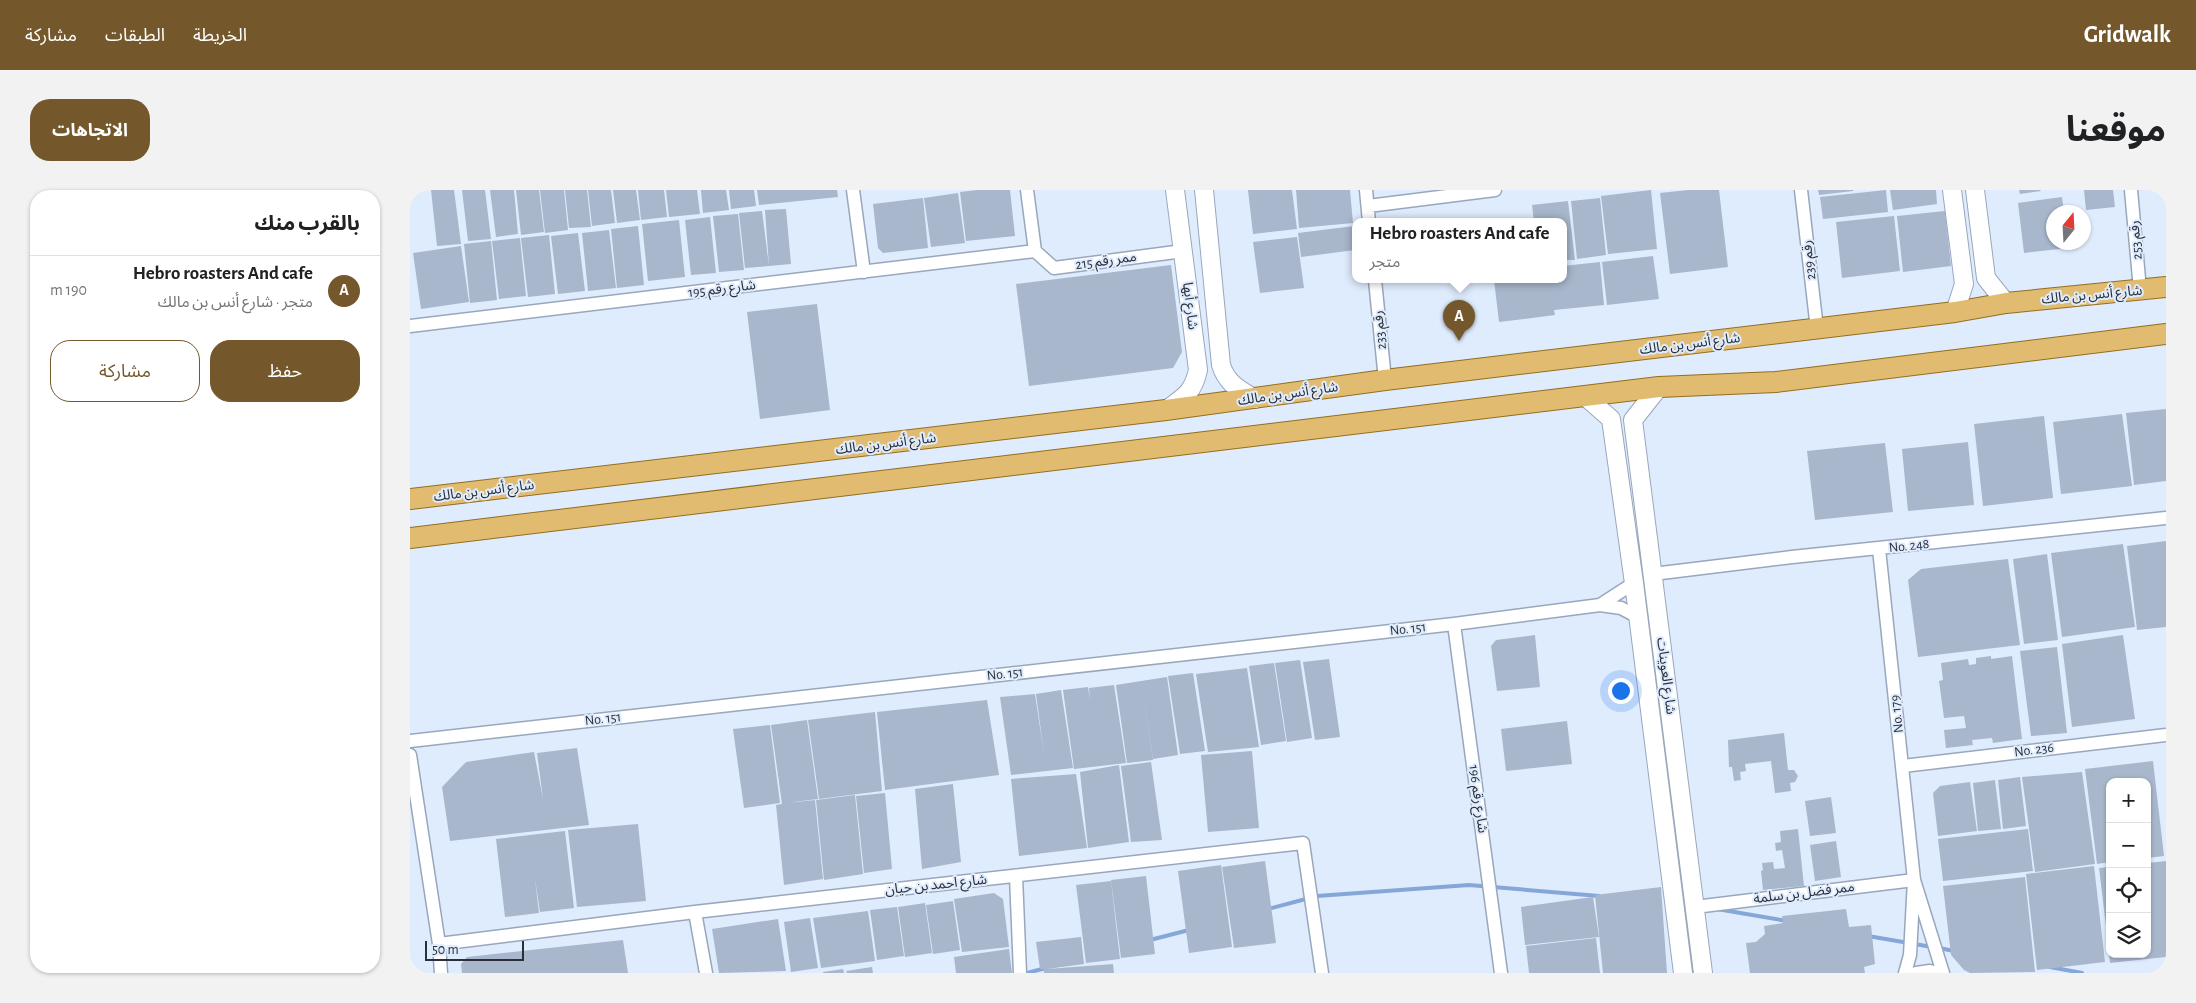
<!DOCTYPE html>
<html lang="ar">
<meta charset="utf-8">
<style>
:root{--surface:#fff;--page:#f2f2f2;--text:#202124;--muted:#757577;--line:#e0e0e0;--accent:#74582b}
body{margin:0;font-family:"Alegreya Sans","Noto Sans Arabic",sans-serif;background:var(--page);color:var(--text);direction:rtl}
.controls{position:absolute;right:15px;bottom:15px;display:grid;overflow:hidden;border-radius:10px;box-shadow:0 1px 4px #0004}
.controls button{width:45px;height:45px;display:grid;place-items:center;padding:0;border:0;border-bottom:1px solid var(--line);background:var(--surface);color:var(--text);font:25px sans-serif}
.compass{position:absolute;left:1636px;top:15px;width:45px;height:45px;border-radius:50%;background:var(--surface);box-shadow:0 1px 4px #0004;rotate:18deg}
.scale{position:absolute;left:15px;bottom:12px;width:99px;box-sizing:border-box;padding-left:5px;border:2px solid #2a2f38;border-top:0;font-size:14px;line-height:18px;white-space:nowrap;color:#2a2f38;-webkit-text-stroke:4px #dfecfe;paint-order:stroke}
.you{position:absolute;left:1210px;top:500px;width:18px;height:18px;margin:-12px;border:4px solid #fff;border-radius:50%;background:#1a73e8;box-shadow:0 0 0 8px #1a73e833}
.badge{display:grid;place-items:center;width:32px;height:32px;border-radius:50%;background:var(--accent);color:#fff;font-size:16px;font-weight:700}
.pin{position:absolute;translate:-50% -41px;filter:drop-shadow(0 1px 2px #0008)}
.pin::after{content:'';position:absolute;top:26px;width:18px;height:15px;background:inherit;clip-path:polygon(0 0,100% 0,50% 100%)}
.popup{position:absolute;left:942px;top:28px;width:215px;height:65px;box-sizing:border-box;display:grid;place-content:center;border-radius:10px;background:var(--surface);filter:drop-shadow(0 1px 4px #0005);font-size:16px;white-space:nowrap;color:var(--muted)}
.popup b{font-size:19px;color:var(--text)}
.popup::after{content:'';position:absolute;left:50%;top:100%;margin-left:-10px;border:10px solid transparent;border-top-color:var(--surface)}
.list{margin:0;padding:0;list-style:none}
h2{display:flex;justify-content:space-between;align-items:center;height:65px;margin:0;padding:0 20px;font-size:21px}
h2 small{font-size:16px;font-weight:400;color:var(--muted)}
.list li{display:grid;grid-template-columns:32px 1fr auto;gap:15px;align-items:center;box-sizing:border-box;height:70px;padding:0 20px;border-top:1px solid var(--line)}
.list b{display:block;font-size:19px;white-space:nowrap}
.list p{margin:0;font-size:16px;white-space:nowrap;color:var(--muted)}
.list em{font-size:16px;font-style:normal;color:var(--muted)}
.actions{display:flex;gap:10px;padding:15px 20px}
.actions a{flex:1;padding:11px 0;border:1px solid var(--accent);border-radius:20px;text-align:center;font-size:18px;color:var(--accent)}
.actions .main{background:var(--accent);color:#fff}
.icon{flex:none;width:28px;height:28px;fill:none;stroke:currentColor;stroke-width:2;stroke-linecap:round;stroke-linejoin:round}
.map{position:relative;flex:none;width:1756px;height:783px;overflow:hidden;direction:ltr;border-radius:20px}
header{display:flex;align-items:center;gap:30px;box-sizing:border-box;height:70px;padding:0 25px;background:var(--accent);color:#fff}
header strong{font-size:24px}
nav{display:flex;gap:28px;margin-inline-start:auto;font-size:18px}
.intro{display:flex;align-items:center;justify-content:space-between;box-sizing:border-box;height:120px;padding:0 30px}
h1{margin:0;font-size:35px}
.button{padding:12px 22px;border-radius:20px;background:var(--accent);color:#fff;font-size:18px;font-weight:700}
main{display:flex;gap:30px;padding:0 30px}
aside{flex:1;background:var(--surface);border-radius:20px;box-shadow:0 1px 4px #0004}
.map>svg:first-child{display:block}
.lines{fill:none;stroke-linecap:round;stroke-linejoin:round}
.stream{stroke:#84a7d8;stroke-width:4}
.building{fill:#a8b7cc}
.street-casing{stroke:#98a7bc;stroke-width:15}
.secondary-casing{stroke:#98a7bc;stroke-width:20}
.primary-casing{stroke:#946e1e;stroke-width:22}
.street{stroke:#fff;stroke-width:12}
.secondary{stroke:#fff;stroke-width:18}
.primary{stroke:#e1bc70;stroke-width:20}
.labels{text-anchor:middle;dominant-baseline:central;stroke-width:4;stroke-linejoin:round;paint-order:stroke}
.street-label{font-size:14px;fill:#2a2f38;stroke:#dfecfe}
</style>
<header>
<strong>Gridwalk</strong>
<nav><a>الخريطة</a><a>الطبقات</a><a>مشاركة</a></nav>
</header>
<div class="intro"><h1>موقعنا</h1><a class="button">الاتجاهات</a></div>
<main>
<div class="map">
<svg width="1756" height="783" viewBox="0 0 1756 783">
<rect width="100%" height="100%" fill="#dfecfe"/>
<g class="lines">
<path class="stream" d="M858,719L907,706L1059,695L1189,706
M1307,719L1377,731
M1458,746L1522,757
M740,750L779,740
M1529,758L1544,761
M1640,777L1672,783
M617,783L636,778"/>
</g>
<path class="building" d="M21,0H44L51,54L27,56Z
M52,0H75L81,49L58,51Z
M80,0H104L108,44L86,47Z
M106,0H129L134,42L111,45Z
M130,0H154L158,40L135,43Z
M155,0H177L181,37L159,38Z
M178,0H201L205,33L182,36Z
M203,0H226L230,30L207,33Z
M228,0H254L257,27L231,30Z
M256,0H287L290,24L259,27Z
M291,0H316L319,20L293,23Z
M319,0H344L346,16L321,19Z
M347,0H427L428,7L349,15Z
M567,0H600L605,46L556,51L550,2Z
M838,0H882L887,39L843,44Z
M886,0H940L943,33L889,38Z
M1241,0L1247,59L1198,64L1191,6Z
M1278,0H1309L1318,77L1260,84L1250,3Z
M1408,0H1443V1L1409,5Z
M1476,0L1478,22L1413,29L1410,7Z
M1480,0H1526L1527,14L1483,20Z
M1609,0H1630L1631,1L1610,4Z
M1674,0H1703L1705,17L1676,20Z
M548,3L555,53L521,57L514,8Z
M1652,7L1654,22H1644V52H1658V58L1614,63L1608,13Z
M513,8L518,58L473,63L468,58L463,14Z
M1190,8L1196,65L1167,69L1161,11Z
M1158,11L1165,70H1153V32H1124L1122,15Z
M376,19L381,74L359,76L355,20Z
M352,21L359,76L335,78L329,23Z
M1535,21L1541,76L1493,82L1487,26Z
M328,24L334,80L309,82L303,26Z
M1484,26L1490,81L1432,88L1426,32Z
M300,27L306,83L281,85L275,30Z
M269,30L275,87L238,91L232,34Z
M228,36L234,95L207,98L201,39Z
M944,36L945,60L891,67L888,43Z
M199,40L206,98L178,101L172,43Z
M168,43L175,101L148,104L141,46Z
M139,45L145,104L118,107L111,48Z
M887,47L894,98L850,103L843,52Z
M110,48L116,106L89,109L82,51Z
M81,51L87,110L60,113L54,54Z
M51,56L59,112L11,119L3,63Z
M1243,66L1249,109L1197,115L1192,72Z
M1190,72L1194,115L1144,120L1145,125L1089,132L1084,90H1153V76Z
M761,75L772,162L763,178L619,196L606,94Z
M407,114L420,220L350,229L337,122Z
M1756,219V291L1724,295L1716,223Z
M1712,224L1722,296L1651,304L1643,232Z
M1634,226L1643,308L1573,316L1564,234Z
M1558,252L1564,315L1498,321L1492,259Z
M1475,253L1483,322L1405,330L1397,261Z
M1756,351V437L1727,440L1717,356Z
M1713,354L1725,437L1652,447L1641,363Z
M1637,364L1648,450L1614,454L1603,369Z
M1598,369L1610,455L1508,467L1498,390L1511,379Z
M1125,445L1130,497L1087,501L1081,456L1086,450Z
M1713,445L1725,529L1662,537L1652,454Z
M1647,457L1657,543L1621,546L1610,461Z
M1581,466V469L1602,466L1612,549L1583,553L1582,548L1562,550L1563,555L1536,558L1534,540L1556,538L1554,526L1534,528L1529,491L1533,490L1531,473L1558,469L1559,475L1566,474V468Z
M919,469L930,547L905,550L893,472Z
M890,470L902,548L877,552L865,473Z
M864,473L876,551L851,555L839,476Z
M837,478L849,557L798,562L786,484Z
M783,483L795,561L770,564L758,486Z
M757,487L768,565L743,569L731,491Z
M731,491L743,570L717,573L706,495Z
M704,495L716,573L664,579L653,500L678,497L680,509L679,498Z
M651,500L663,578L601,585L590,507L625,504L634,564L626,504Z
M577,510L589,585L475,600L467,522Z
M465,522L472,601L409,609L398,530Z
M397,530L408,609L376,613L405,610L413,689L374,695L366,615L372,614L361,535Z
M1157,531L1162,574L1096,581L1091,539Z
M360,535L370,613L334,618L323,539Z
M1374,543L1378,580H1384L1388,586L1385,592L1380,593L1381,601L1365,603L1361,571L1335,574L1336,581L1330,582L1331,590L1324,591L1322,577H1319L1318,550Z
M167,558L179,635L40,651L32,597L56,572L124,562L133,609L127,563Z
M842,561L849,638L798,642L791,565Z
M1743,571L1754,666L1737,668V592H1700V672L1687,674L1675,579Z
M741,572L752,650L721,652L711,576Z
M709,575L719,652L678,658L670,582Z
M1672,582L1685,674L1625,682L1612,587Z
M666,584L677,658L609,666L601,589Z
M1610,587L1616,636L1593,639L1588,590Z
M1585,590L1591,639L1568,641L1563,593Z
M1560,592L1567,641L1528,646L1523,603L1530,596Z
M543,594L551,672L512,679L505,599Z
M475,603L482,679L454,683L446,606Z
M445,605L453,684L414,690L406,610Z
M1421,607L1426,643L1400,646L1395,611Z
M228,634L236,711L167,717L158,640Z
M1388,639L1394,696L1353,700L1351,681L1353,680L1352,673L1363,672L1364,679L1375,678L1372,660L1366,661L1365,653L1371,652L1370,641Z
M1618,639L1623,681L1533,691L1528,649Z
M155,641L164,718L130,722L125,689L129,723L95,727L86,649Z
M1426,651L1431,687L1405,691L1400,655Z
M855,671L866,753L824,758L812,677Z
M1756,671V767L1700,773L1699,764H1737V673Z
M811,675L822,757L779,763L768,681Z
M1684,676L1695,772L1627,780L1616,684Z
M1700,677V761H1699L1689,678Z
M736,686L745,764L711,768L701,690Z
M1615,687L1625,782L1560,783L1554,780L1541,765L1533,696Z
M701,691L710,769L676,773L666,695Z
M1251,697L1257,783H1193L1185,705Z
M584,703L593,709L599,757L552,762L544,709Z
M1183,707L1189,747L1115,755L1111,717Z
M543,711L550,760L523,764L516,715Z
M515,713L522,763L495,767L488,717Z
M487,717L494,766L467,770L460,720Z
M1436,719L1439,737L1461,735L1465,774L1454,777L1455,783H1340L1336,753L1346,752L1355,744L1354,736L1373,733L1372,726Z
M458,721L465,771L411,778L403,728Z
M400,728L408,778L381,782L374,732Z
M368,729L376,781L309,783L302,739Z
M671,747L674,774L637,779L703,774L704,783H634V779H630L626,752Z
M1186,748L1190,783H1119L1116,756Z
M213,750L218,783H52L51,774L57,767Z
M599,759L602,783H546L544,767Z
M462,777L463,783H437L436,781Z
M433,779L434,783H413V782Z"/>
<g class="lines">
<defs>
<path id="street" d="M443,0L454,82
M617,0L625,61
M956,0L959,32
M1391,0L1407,139
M1721,0L1730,100
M958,16L1085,0
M625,61L644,78L773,61
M965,90L975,190
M0,136L625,61
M1243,384L1382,367L1756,328
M1190,415L1224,393
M1044,434L1091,783
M0,551L1044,434L1190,415L1211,418L1228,427
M0,565L29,754L31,783
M1493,576L1756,545
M606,686L610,783
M1285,717L1504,690L1469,359
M285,722L296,783
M29,754L285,722L893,653L912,783
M1495,783L1500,765L1504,690L1533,783
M1506,783L1520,781L1527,783"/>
<path id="secondary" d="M794,0L811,175C817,194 829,199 845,209
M1542,0L1554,94L1545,122
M1565,0L1576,88L1596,113
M1249,197L1223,230L1293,783
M1176,207L1201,229L1224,393L1273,783
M756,220C774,207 783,203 788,180L765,0"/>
<path id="primary" d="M0,309L756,220L975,190L1545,122L1596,113L1756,97
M0,348L1249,197L1366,192L1756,144"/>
</defs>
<use href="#street" class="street-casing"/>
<use href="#secondary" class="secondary-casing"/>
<use href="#primary" class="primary-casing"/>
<use href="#street" class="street"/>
<use href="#secondary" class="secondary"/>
<use href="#primary" class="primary"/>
</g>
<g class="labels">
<g class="street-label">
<text transform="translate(1726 50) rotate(-95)">رقم 253</text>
<text transform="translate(1399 70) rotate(-97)">رقم 239</text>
<text transform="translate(696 71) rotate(-8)">ممر رقم 215</text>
<text transform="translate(312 99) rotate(-7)">شارع رقم 195</text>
<text transform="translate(1682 105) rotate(-5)">شارع أنس بن مالك</text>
<text transform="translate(780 116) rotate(83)">شارع أبها</text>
<text transform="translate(970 140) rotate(-96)">رقم 233</text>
<text transform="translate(1280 154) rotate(-7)">شارع أنس بن مالك</text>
<text transform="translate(878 204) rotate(-8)">شارع أنس بن مالك</text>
<text transform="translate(476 254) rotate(-7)">شارع أنس بن مالك</text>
<text transform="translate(74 301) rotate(-7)">شارع أنس بن مالك</text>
<text transform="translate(1499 356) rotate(-6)">No. 248</text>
<text transform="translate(998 439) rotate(-6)">No. 151</text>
<text transform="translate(595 484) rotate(-6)">No. 151</text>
<text transform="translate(1256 486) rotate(83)">شارع العوينات</text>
<text transform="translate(1487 524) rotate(-96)">No. 179</text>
<text transform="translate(193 529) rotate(-6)">No. 151</text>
<text transform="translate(1624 560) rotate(-7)">No. 236</text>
<text transform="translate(1068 609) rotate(82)">شارع رقم 196</text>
<text transform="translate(526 695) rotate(-6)">شارع احمد بن حيان</text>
<text transform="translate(1394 703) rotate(-7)">ممر فضل بن سلمة</text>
</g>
</g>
</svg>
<div class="controls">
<button>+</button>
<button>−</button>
<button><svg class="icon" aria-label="locate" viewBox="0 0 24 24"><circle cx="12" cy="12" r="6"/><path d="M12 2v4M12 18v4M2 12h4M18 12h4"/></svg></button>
<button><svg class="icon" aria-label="layers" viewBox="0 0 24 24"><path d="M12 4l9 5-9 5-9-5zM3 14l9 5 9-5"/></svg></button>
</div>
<svg class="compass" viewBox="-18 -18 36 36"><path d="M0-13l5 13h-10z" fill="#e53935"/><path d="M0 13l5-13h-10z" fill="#757577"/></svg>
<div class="scale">50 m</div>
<div class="you"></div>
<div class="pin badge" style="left:1049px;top:151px">A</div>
<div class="popup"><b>Hebro roasters And cafe</b>متجر</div>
</div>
<aside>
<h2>بالقرب منك<small></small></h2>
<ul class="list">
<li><span class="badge">A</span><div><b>Hebro roasters And cafe</b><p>متجر · شارع أنس بن مالك</p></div><em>190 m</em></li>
</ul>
<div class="actions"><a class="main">حفظ</a><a>مشاركة</a></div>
</aside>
</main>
